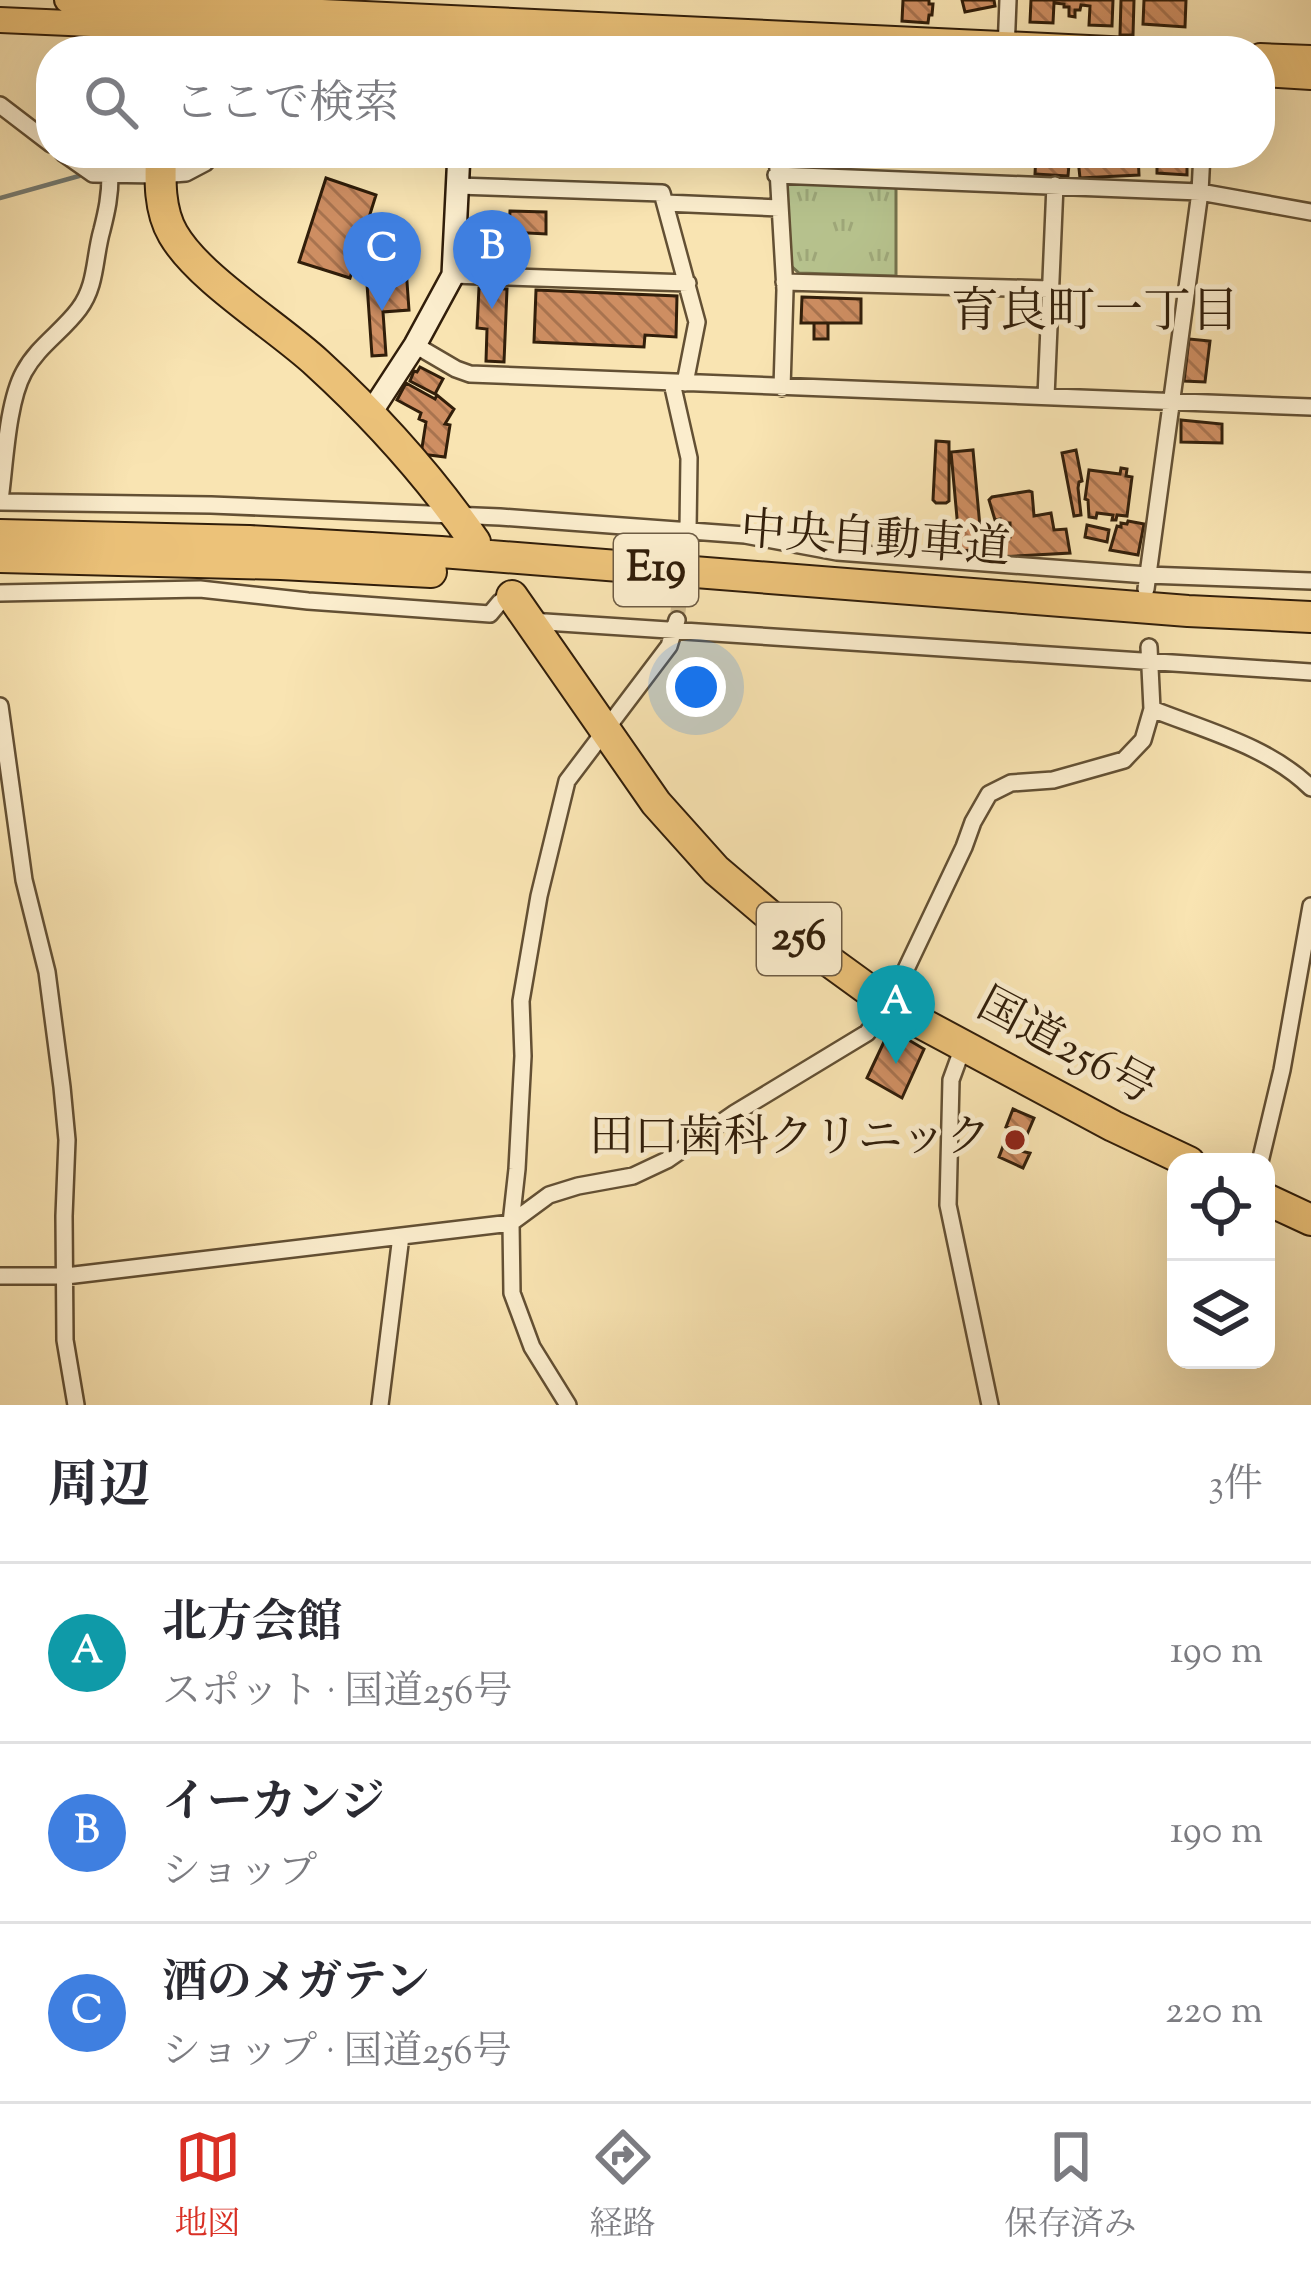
<!DOCTYPE html>
<html lang="ja">
<meta charset="utf-8">
<style>
:root{--surface:#fff;--page:#f2f2f3;--text:#2b2b33;--muted:#7c7c81;--line:#e1e1e2;--accent:#d93025}
body{margin:0;font-family:"Sorts Mill Goudy","Noto Serif JP",serif;background:var(--page);color:var(--text)}
.controls{position:absolute;right:36px;bottom:36px;display:grid;overflow:hidden;border-radius:24px;box-shadow:0 12px 48px #0002}
.controls button{width:108px;height:108px;display:grid;place-items:center;padding:0;border:0;border-bottom:3px solid var(--line);background:var(--surface);color:var(--text);font:60px sans-serif}
.you{position:absolute;left:696px;top:687px;width:42px;height:42px;margin:-30px;border:9px solid #fff;border-radius:50%;background:#1a73e8;box-shadow:0 0 0 18px #1a73e833}
.badge{display:grid;place-items:center;width:78px;height:78px;border-radius:50%;background:var(--accent);color:#fff;font-size:39px;font-weight:700}
.pin{position:absolute;translate:-50% -99px;filter:drop-shadow(0 3px 6px #0008)}
.pin::after{content:'';position:absolute;top:63px;width:42px;height:36px;background:inherit;clip-path:polygon(0 0,100% 0,50% 100%)}
.list{margin:0;padding:0;list-style:none}
h2{display:flex;justify-content:space-between;align-items:center;height:156px;margin:0;padding:0 48px;font-size:51px}
h2 small{font-size:39px;font-weight:400;color:var(--muted)}
.list li{display:grid;grid-template-columns:78px 1fr auto;gap:36px;align-items:center;box-sizing:border-box;height:180px;padding:0 48px;border-top:3px solid var(--line)}
.list b{display:block;font-size:45px;white-space:nowrap}
.list p{margin:0;font-size:39px;white-space:nowrap;color:var(--muted)}
.list em{font-size:39px;font-style:normal;color:var(--muted)}
.icon{flex:none;width:66px;height:66px;fill:none;stroke:currentColor;stroke-width:2;stroke-linecap:round;stroke-linejoin:round}
.map{position:relative;flex:none;width:1311px;height:1405px;overflow:hidden}
.search{position:absolute;background:var(--surface);box-shadow:0 12px 48px #0002;left:36px;right:36px;top:36px;height:132px;display:flex;align-items:center;gap:30px;box-sizing:border-box;padding:0 42px;border-radius:48px;color:var(--muted);font-size:45px}
.sheet{height:696px;background:var(--surface)}
nav{display:flex;justify-content:space-around;align-items:center;box-sizing:border-box;height:168px;border-top:3px solid var(--line);background:var(--surface);font-size:33px;color:var(--muted)}
nav a{display:grid;justify-items:center;gap:6px}
nav .on{color:var(--accent)}
.map>svg:first-child{display:block}
.park{fill:url(#park-tufts);stroke:#74724d;stroke-width:3}
.lines{fill:none;stroke-linecap:round;stroke-linejoin:round}
.stream{stroke:#767c73;stroke-width:4.5}
.building{fill:url(#building-back-hatch);stroke:#311e0a;stroke-width:3}
.street-tunnel{stroke:#d1bc90;stroke-width:15;stroke-dasharray:15 8;stroke-linecap:butt}
.street-casing{stroke:#635034;stroke-width:20}
.secondary-casing{stroke:#311e0a;stroke-width:26}
.primary-casing{stroke:#311e0a;stroke-width:28}
.highway-casing{stroke:#311e0a;stroke-width:34}
.street{stroke:#fbedcd;stroke-width:15}
.secondary{stroke:#fbedcd;stroke-width:21}
.primary{stroke:#ecc279;stroke-width:24}
.highway{stroke:#ecc279;stroke-width:30}
.poi-dot{fill:#8f2418;stroke:#fbedcd;stroke-width:4.5}
.labels{text-anchor:middle;dominant-baseline:central;stroke-width:10;stroke-linejoin:round;paint-order:stroke}
.shield{fill:#fbedcd;stroke:#6e5c44;stroke-width:3}
.shield-label{font-size:42px;font-weight:bold;fill:#311e0a}
.street-label{font-size:45px;fill:#311e0a;stroke:#fbedcd}
.poi-label{font-size:45px;fill:#311e0a;stroke:#fbedcd;text-anchor:end}
.neighbourhood-label{font-size:48px;fill:#311e0a;stroke:#fbedcd}
</style>
<div class="map">
<svg width="1311" height="1405" viewBox="0 0 1311 1405">
<defs>
<pattern id="park-tufts" width="24" height="20" patternUnits="userSpaceOnUse" patternTransform="scale(3)"><rect width="24" height="20" fill="#b8c590"/><path d="M3 7l-1-3M5 7V3M7 7l1-3M15 17l-1-3M17 17v-4M19 17l1-3" fill="none" stroke="#9fa97b"/></pattern>
<pattern id="building-back-hatch" width="6" height="6" patternUnits="userSpaceOnUse" patternTransform="scale(3)"><rect width="6" height="6" fill="#ce8e62"/><path d="M-1 5l2 2M0 0l6 6M5-1l2 2" fill="none" stroke="#a8734f"/></pattern>
</defs>
<rect width="100%" height="100%" fill="#f9e4b2"/>
<filter id="stains"><feTurbulence type="fractalNoise" baseFrequency=".00167" numOctaves="4"/><feColorMatrix values="0 0 0 0 .2 0 0 0 0 .09 0 0 0 0 .02 0 0 0 .5 -.17"/></filter>
<radialGradient id="worn" r=".72"><stop offset=".6" stop-color="#630" stop-opacity="0"/><stop offset="1" stop-color="#630" stop-opacity=".3"/></radialGradient>
<path class="park" d="M786,183L896,186V276L799,273L789,264Z"/>
<g class="lines">
<path class="stream" d="M0,198L79,176"/>
</g>
<path class="building" d="M903,0H929V4H933L932,15H929L928,23L902,21Z
M962,0H994L995,6L965,12Z
M1031,0H1113L1112,26L1089,25L1090,6L1081,5L1080,10H1075V17L1069,16V7H1064V4L1054,3L1053,23L1030,22Z
M1121,0H1134L1133,35H1120Z
M1144,0H1186L1185,27L1143,24Z
M1036,153H1070L1068,176L1035,174Z
M1089,153H1138L1139,175L1080,178L1078,159L1089,158Z
M1150,153H1187V175L1157,173V166H1150Z
M326,178L376,195L350,278L299,262Z
M510,211L546,212V234L509,232Z
M483,238H522L523,259H482Z
M406,268L409,310L383,312L386,355L372,356L367,284L387,269Z
M479,288L507,289L504,362L486,361L487,329L477,328Z
M536,290L677,296L676,337L645,335L644,347L534,342Z
M802,297L861,299V323H801Z
M814,323H828V339H814Z
M1189,339L1210,341L1205,382L1184,381Z
M420,367L443,379L435,394L410,381L414,371L417,372Z
M406,383L435,399L437,395L454,409L445,424L450,425L445,457L421,454L426,422L419,419L421,413L397,400Z
M1181,420L1222,424V443L1181,442Z
M936,441L949,442V501L946,503H936L933,500Z
M973,450L982,549L960,551L951,452Z
M1076,450L1082,481L1079,482L1078,488L1081,515L1074,516L1062,453Z
M1121,468L1127,469L1126,476L1132,477L1127,516L1117,515L1116,520H1112L1113,515L1097,513L1096,518L1089,517L1088,500L1085,499L1089,470L1120,474Z
M1029,491L1032,492L1034,516L1051,513L1054,530L1066,529L1070,553L1000,557L999,554H992V538L1010,537V523H1000V519L995,520L989,500L992,497Z
M1128,521L1144,524L1138,555L1110,550L1117,526L1121,527V523L1127,524Z
M1087,525L1109,530L1107,542L1085,537Z
M890,1029L924,1049L902,1098L867,1078Z
M1013,1109L1034,1118L1020,1151L1030,1153L1023,1168L999,1157L1010,1128L1006,1127Z"/>
<g class="lines">
<path class="street-tunnel" d="M677,620L683,570"/>
<defs>
<path id="street" d="M1006,51L1008,0
M0,105L51,144
M63,153L93,174L160,175L186,173L205,163L214,153
M777,153L785,290L782,388
M776,175L1200,192L1311,212
M458,186L662,193L697,322L685,383
M665,203L779,208
M453,275L688,283
M784,282L1050,289
M415,345L456,369L470,374L1311,407
M672,383L689,458L688,530L685,549
M1046,397L1055,185
M0,500C5,464 7,403 24,372C38,346 62,332 79,309C97,285 94,257 102,230C107,210 110,196 110,175
M0,502L211,505L500,517L745,535L837,552L1147,575L1311,581
M1146,589L1200,192L1202,153
M0,593L200,589L308,601L490,614L500,602H516
M530,621L1311,672
M0,706L24,880L47,972L62,1087L67,1140L64,1216L65,1340L76,1405
M1152,709C1207,731 1268,746 1311,788
M963,1047L951,1080L948,1205L990,1405
M1260,1162L1282,1070L1311,906
M0,1276H66L511,1223L549,1195L578,1186L633,1176L667,1160L735,1113L867,1033L889,1005L964,847L973,822L989,794L1011,783L1053,780L1124,760L1143,740L1152,709L1149,647
M380,1405L401,1236
M568,1405L532,1347L512,1293L511,1223L517,1169L523,1056L521,1001L539,896L567,781L669,646L677,620"/>
<path id="secondary" d="M370,414L415,345L453,275L459,153"/>
<path id="primary" d="M67,0L1152,51
M0,20L708,51
M1260,56L1311,58
M1260,74L1311,77"/>
<path id="highway" d="M164,51L166,0
M161,153C160,180 159,210 173,234C199,279 277,326 317,363C375,416 430,477 475,542
M0,535L249,541L441,552L1188,611L1311,617
M0,557L281,564L431,572
M512,596L656,803L716,870L789,932L895,1009L1113,1126L1189,1162
M1266,1199L1311,1220"/>
</defs>
<use href="#street" class="street-casing"/>
<use href="#secondary" class="secondary-casing"/>
<use href="#primary" class="primary-casing"/>
<use href="#highway" class="highway-casing"/>
<use href="#street" class="street"/>
<use href="#secondary" class="secondary"/>
<use href="#primary" class="primary"/>
<use href="#highway" class="highway"/>
</g>
<circle class="poi-dot" cx="1015" cy="1140" r="12"/>
<g class="labels">
<g class="shield">
<rect x="614" y="534" width="84" height="72" rx="9"/>
<rect x="757" y="903" width="84" height="72" rx="9"/>
</g>
<g class="shield-label">
<text x="656" y="570">E19</text>
<text x="799" y="939">256</text>
</g>
<g class="street-label">
<text transform="translate(875 542) rotate(4)">中央自動車道</text>
<text transform="translate(1065 1049) rotate(28)">国道256号</text>
</g>
<g class="poi-label">
<text x="991" y="1140">田口歯科クリニック</text>
</g>
<g class="neighbourhood-label">
<text x="1095" y="314">育良町一丁目</text>
</g>
</g>
<rect width="100%" height="100%" filter="url(#stains)"/>
<rect width="100%" height="100%" fill="url(#worn)"/>
</svg>
<div class="controls">
<button><svg class="icon" aria-label="locate" viewBox="0 0 24 24"><circle cx="12" cy="12" r="6"/><path d="M12 2v4M12 18v4M2 12h4M18 12h4"/></svg></button>
<button><svg class="icon" aria-label="layers" viewBox="0 0 24 24"><path d="M12 4l9 5-9 5-9-5zM3 14l9 5 9-5"/></svg></button>
</div>
<div class="you"></div>
<div class="pin badge" style="left:896px;top:1064px;background:#0f9aa8">A</div>
<div class="pin badge" style="left:492px;top:309px;background:#3f7fe0">B</div>
<div class="pin badge" style="left:382px;top:311px;background:#3f7fe0">C</div>
<div class="search"><svg class="icon" aria-label="search" viewBox="0 0 24 24"><circle cx="10" cy="10" r="6"/><path d="M15 15l6 6"/></svg>ここで検索</div>
</div>
<section class="sheet">
<h2>周辺<small>3件</small></h2>
<ul class="list">
<li><span class="badge" style="background:#0f9aa8">A</span><div><b>北方会館</b><p>スポット · 国道256号</p></div><em>190 m</em></li>
<li><span class="badge" style="background:#3f7fe0">B</span><div><b>イーカンジ</b><p>ショップ</p></div><em>190 m</em></li>
<li><span class="badge" style="background:#3f7fe0">C</span><div><b>酒のメガテン</b><p>ショップ · 国道256号</p></div><em>220 m</em></li>
</ul>
</section>
<nav>
<a class="on"><svg class="icon" aria-label="map" viewBox="0 0 24 24"><path d="M3 6l6-2 6 2 6-2v14l-6 2-6-2-6 2zM9 4v14M15 6v14"/></svg>地図</a>
<a><svg class="icon" aria-label="directions" viewBox="0 0 24 24"><path d="M12 3l9 9-9 9-9-9zM9 14v-3h6M13 9l2 2-2 2"/></svg>経路</a>
<a><svg class="icon" aria-label="saved" viewBox="0 0 24 24"><path d="M7 4h10v16l-5-4-5 4z"/></svg>保存済み</a>
</nav>
